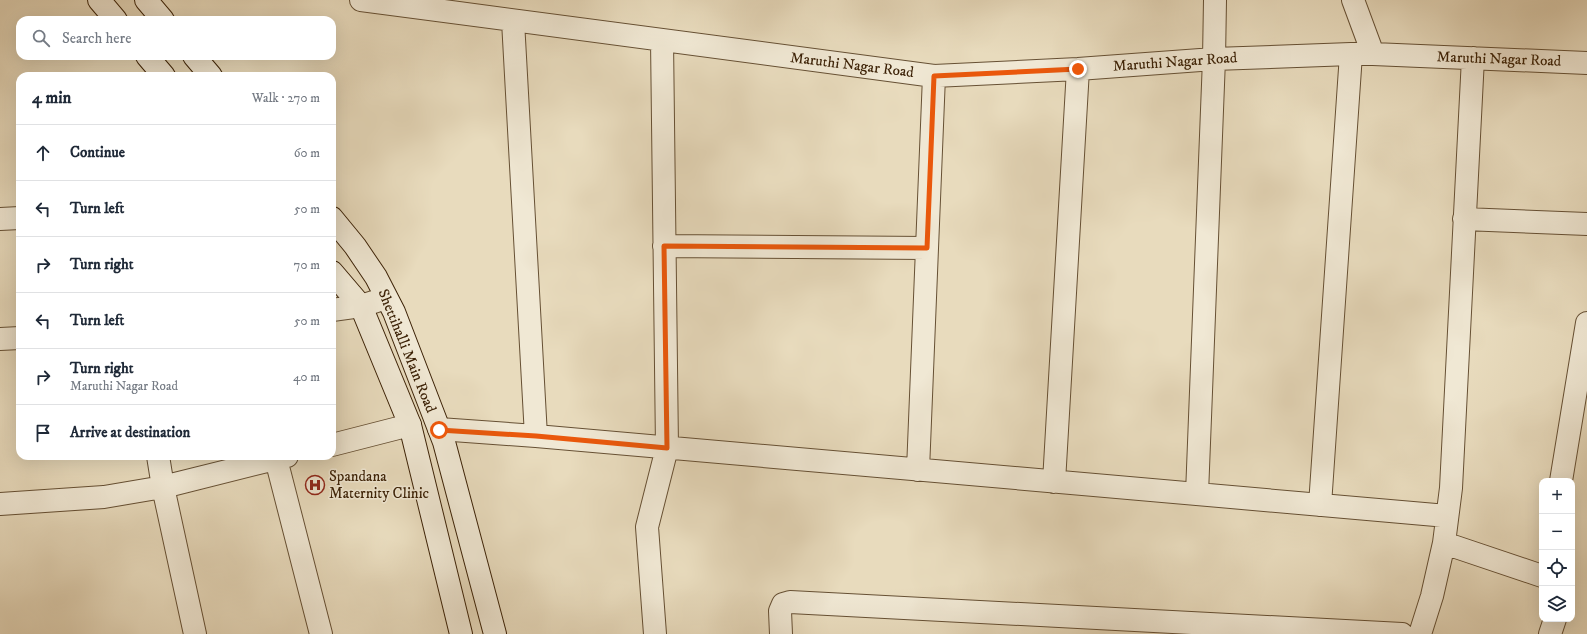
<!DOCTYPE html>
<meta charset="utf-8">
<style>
:root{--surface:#fff;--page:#f6f6f7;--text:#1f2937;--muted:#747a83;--line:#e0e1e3}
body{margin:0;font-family:"IM FELL DW Pica",serif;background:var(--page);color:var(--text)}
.controls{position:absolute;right:12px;bottom:12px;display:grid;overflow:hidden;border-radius:8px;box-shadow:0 4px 16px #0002}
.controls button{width:36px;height:36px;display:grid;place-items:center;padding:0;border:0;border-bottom:1px solid var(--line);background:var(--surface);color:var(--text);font:20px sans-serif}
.stop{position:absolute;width:12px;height:12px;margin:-9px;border:3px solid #ea580c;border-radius:50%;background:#fff}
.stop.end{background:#ea580c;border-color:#fff;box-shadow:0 1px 4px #0008}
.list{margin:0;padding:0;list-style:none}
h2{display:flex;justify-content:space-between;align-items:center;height:52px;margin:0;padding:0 16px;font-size:17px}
h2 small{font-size:13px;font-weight:400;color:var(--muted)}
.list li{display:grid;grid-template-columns:26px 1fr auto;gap:12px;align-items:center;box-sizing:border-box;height:56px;padding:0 16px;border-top:1px solid var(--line)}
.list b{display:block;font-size:15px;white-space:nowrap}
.list p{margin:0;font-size:13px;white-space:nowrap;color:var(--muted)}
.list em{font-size:13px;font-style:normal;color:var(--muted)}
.icon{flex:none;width:22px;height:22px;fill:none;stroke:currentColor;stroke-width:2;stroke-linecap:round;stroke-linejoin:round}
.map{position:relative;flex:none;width:1587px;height:634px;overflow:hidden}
.search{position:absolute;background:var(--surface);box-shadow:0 4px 16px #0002;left:16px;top:16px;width:320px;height:44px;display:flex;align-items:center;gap:10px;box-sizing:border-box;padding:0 14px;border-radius:12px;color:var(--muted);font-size:15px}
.panel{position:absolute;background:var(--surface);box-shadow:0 4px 16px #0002;left:16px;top:72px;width:320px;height:388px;border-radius:12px}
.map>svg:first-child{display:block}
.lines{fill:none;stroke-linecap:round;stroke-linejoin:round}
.street-casing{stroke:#665034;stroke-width:24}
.secondary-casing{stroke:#3b2106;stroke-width:24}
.street{stroke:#f0e8d4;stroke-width:22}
.secondary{stroke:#f0e8d4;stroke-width:22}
.route{stroke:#ea580c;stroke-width:5}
.labels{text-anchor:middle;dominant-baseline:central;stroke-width:3;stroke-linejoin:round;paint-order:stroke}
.street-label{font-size:15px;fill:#3b2106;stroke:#f0e8d4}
.poi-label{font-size:15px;fill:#3b2106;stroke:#f0e8d4;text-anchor:start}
</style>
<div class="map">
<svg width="1587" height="634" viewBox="0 0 1587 634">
<rect width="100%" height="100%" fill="#e8dbbd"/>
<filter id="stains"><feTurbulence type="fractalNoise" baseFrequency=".005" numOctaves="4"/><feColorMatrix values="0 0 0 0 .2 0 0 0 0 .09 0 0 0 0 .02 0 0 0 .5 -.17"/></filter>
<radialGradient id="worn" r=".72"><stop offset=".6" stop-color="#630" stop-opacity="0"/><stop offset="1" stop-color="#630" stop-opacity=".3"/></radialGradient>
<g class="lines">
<defs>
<path id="street" d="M361,0L934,76L1078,69L1214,59L1351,54H1373L1587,63
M1353,0L1373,54
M513,21L536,436
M0,219L20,218
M1464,219L1587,224
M664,246L927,248
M332,310L361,306L386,298
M0,339L20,338
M439,429L536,436L1447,516
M332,445L410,425
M158,456L163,487L195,634
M276,459L321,634
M918,470L934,76
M1561,481L1587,323
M1054,482L1078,69
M1197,494L1214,59L1215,0
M0,504L104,497L163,487L287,456
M1320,505L1351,54
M1444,543L1542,576
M655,634L647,527L667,448L662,40
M781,634L780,611L783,604L790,602L1402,634
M1420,634L1432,596L1444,543L1451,488L1473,58
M1550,634L1555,619"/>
<path id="secondary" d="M99,0L116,20
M146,0L163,20
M147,56L164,76
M194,56L211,76
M332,218L355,246L376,277L394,312L444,442L495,634
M332,272L361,306L410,425L461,634"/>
</defs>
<use href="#street" class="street-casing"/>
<use href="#secondary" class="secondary-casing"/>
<use href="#street" class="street"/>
<use href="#secondary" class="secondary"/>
</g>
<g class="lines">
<path class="route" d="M439,430L536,436L667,448L664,246L927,248L934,76L1078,69"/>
</g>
<defs>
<symbol id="hospital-ring" viewBox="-11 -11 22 22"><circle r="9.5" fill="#f0e8d4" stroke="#8f2418" stroke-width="1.5"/><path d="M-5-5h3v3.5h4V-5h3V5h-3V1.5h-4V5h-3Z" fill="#8f2418"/></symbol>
</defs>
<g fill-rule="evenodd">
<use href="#hospital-ring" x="304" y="474" width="22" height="22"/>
</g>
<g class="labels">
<g class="street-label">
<text transform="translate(1499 59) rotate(2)">Maruthi Nagar Road</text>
<text transform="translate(1175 62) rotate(-4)">Maruthi Nagar Road</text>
<text transform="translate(852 65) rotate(7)">Maruthi Nagar Road</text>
<text transform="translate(407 351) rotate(68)">Shettihalli Main Road</text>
</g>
<g class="poi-label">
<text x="329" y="476">Spandana<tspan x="329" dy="17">Maternity Clinic</tspan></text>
</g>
</g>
<rect width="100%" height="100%" filter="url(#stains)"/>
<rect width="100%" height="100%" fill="url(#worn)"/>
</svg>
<div class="controls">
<button>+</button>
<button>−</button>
<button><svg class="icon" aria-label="locate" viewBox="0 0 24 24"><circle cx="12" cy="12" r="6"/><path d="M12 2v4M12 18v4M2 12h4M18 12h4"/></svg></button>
<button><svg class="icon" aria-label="layers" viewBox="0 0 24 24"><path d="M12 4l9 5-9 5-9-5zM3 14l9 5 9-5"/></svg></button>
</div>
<div class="stop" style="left:439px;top:430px"></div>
<div class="stop end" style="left:1078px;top:69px"></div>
<div class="search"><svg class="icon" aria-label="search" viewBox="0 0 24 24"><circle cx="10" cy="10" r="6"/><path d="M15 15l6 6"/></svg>Search here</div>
<section class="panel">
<h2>4 min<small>Walk · 270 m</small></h2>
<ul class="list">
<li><svg class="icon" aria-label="ahead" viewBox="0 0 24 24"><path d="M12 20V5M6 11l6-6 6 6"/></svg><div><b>Continue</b></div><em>60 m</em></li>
<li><svg class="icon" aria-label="left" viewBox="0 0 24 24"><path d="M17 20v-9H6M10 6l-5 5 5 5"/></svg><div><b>Turn left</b></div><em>50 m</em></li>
<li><svg class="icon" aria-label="right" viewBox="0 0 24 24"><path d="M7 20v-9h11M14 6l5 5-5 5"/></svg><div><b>Turn right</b></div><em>70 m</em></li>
<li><svg class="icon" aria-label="left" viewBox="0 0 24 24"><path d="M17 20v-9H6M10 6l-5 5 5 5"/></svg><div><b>Turn left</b></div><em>50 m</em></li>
<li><svg class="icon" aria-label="right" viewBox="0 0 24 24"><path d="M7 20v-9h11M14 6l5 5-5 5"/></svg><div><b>Turn right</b><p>Maruthi Nagar Road</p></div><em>40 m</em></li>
<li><svg class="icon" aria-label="arrive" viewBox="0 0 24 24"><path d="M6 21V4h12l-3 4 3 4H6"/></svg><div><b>Arrive at destination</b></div></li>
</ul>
</section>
</div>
